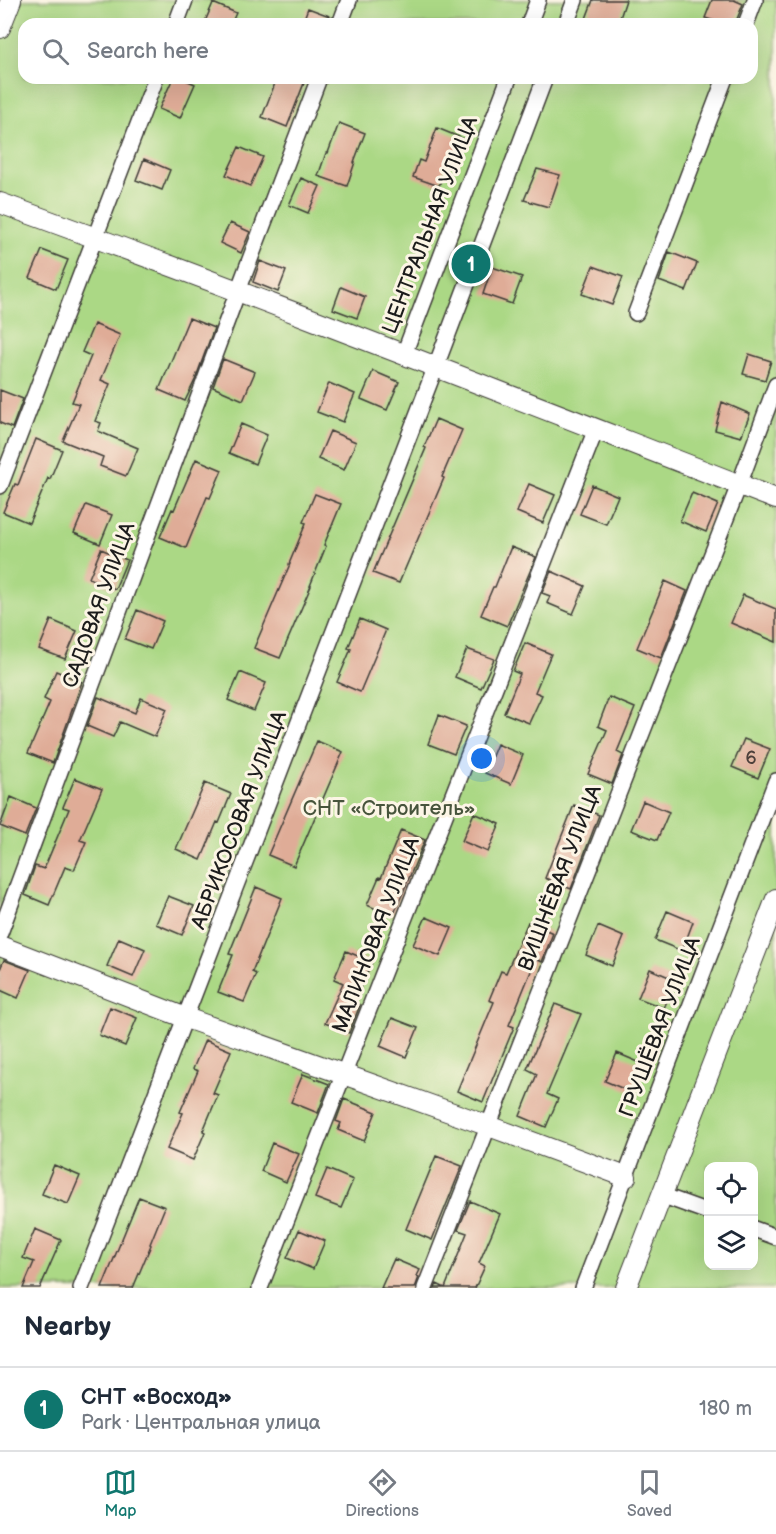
<!DOCTYPE html>
<meta charset="utf-8">
<style>
:root{--surface:#fff;--page:#f6f6f7;--text:#1f2937;--muted:#747a83;--line:#e0e1e3;--accent:#0f766e}
body{margin:0;font-family:"Balsamiq Sans",sans-serif;background:var(--page);color:var(--text)}
.controls{position:absolute;right:18px;bottom:18px;display:grid;overflow:hidden;border-radius:12px;box-shadow:0 6px 24px #0002}
.controls button{width:54px;height:54px;display:grid;place-items:center;padding:0;border:0;border-bottom:2px solid var(--line);background:var(--surface);color:var(--text);font:30px sans-serif}
.you{position:absolute;left:482px;top:759px;width:21px;height:21px;margin:-15px;border:4px solid #fff;border-radius:50%;background:#1a73e8;box-shadow:0 0 0 9px #1a73e833}
.badge{display:grid;place-items:center;width:39px;height:39px;border-radius:50%;background:var(--accent);color:#fff;font-size:20px;font-weight:700}
.pin{position:absolute;translate:-50% -50%;border:3px solid #fff;box-shadow:0 2px 6px #0006}
.list{margin:0;padding:0;list-style:none}
h2{display:flex;justify-content:space-between;align-items:center;height:78px;margin:0;padding:0 24px;font-size:26px}
h2 small{font-size:20px;font-weight:400;color:var(--muted)}
.list li{display:grid;grid-template-columns:39px 1fr auto;gap:18px;align-items:center;box-sizing:border-box;height:84px;padding:0 24px;border-top:2px solid var(--line)}
.list b{display:block;font-size:22px;white-space:nowrap}
.list p{margin:0;font-size:20px;white-space:nowrap;color:var(--muted)}
.list em{font-size:20px;font-style:normal;color:var(--muted)}
.icon{flex:none;width:33px;height:33px;fill:none;stroke:currentColor;stroke-width:2;stroke-linecap:round;stroke-linejoin:round}
.map{position:relative;flex:none;width:776px;height:1288px;overflow:hidden}
.search{position:absolute;background:var(--surface);box-shadow:0 6px 24px #0002;left:18px;right:18px;top:18px;height:66px;display:flex;align-items:center;gap:15px;box-sizing:border-box;padding:0 21px;border-radius:18px;color:var(--muted);font-size:22px}
.sheet{height:162px;background:var(--surface)}
nav{display:flex;justify-content:space-around;align-items:center;box-sizing:border-box;height:84px;border-top:2px solid var(--line);background:var(--surface);font-size:16px;color:var(--muted)}
nav a{display:grid;justify-items:center;gap:3px}
nav .on{color:var(--accent)}
.map>svg:first-child{display:block}
.green{fill:#abd885;stroke:#647a50;stroke-width:1.5;fill-rule:evenodd}
.building{fill:#dfac97}
.lines{fill:none;stroke-linecap:round;stroke-linejoin:round}
.minor-casing{stroke:#3c3a36;stroke-width:18}
.tertiary-casing{stroke:#3c3a36;stroke-width:22}
.minor{stroke:#fff;stroke-width:15}
.tertiary{stroke:#fff;stroke-width:20}
.labels{text-anchor:middle;dominant-baseline:central;stroke-width:6;stroke-linejoin:round;paint-order:stroke}
.number-label{font-size:18px;fill:#4d403b}
.street-label{font-size:21px;fill:#1c1c1c;stroke:#fcf5e5}
.park-label{font-size:21px;fill:#47543c;stroke:#fcf5e5}
</style>
<div class="map">
<svg width="776" height="1288" viewBox="0 0 776 1288">
<rect width="100%" height="100%" fill="#fcf5e5"/>
<filter id="ink" filterUnits="userSpaceOnUse"><feTurbulence type="fractalNoise" baseFrequency=".0167" numOctaves="2"/><feDisplacementMap in="SourceGraphic" scale="12" xChannelSelector="R" yChannelSelector="G"/><feConvolveMatrix kernelMatrix="1 2 1 2 8 2 1 2 1" color-interpolation-filters="sRGB"/></filter>
<filter id="wash" filterUnits="userSpaceOnUse"><feTurbulence type="fractalNoise" baseFrequency=".008" numOctaves="4" result="noise"/><feDisplacementMap in="SourceGraphic" scale="24" xChannelSelector="R" yChannelSelector="G"/><feGaussianBlur stdDeviation="1.35" result="paint"/><feColorMatrix in="noise" values="0 0 0 0 0 0 0 0 0 0 0 0 0 0 0 0 0 1.4 0 .05"/><feComposite in="paint" operator="in"/></filter>
<g filter="url(#wash)">
<rect width="100%" height="100%" fill="#f3e4c7"/>
<path class="green" d="M0,0H776V1288H0ZM24,24H752V78H24ZM708,1166H754V1266H708Z"/>
<g id="blocks">
<path class="building" d="M593,0H626L618,24H584Z
M712,0H734L743,4L735,24H724L705,18Z
M213,3L236,13L231,24H204Z
M308,8L332,17L330,24H302Z
M173,78H181L195,84L180,118L159,109Z
M277,78H306L287,127L262,117Z
M339,123L365,133L354,162H355L347,186L318,176L326,153H328Z
M437,128L464,139L457,157L450,154L439,186L413,177L419,160L424,162Z
M239,147L263,157L250,186L226,175Z
M144,159L170,170L162,190L136,180Z
M537,169L560,175L549,207L524,200Z
M301,178L320,186L308,213L289,205Z
M230,223L250,232L241,253L220,243Z
M42,250L68,260L56,289L30,278Z
M669,252L697,263L686,291L659,281Z
M260,261L286,271L278,292L253,282Z
M593,266L623,277L612,305L582,294Z
M492,267L522,277L512,304L483,294Z
M341,287L365,297L357,318L333,309Z
M189,318L214,328L195,380L185,401L159,390Z
M94,324L120,335L101,380L110,384L95,421L101,423L98,431L138,448L126,476L100,466L103,457L63,441L79,404L72,402L91,356L82,352Z
M749,354L771,361L765,380L743,374Z
M223,359L255,372L243,400L213,387Z
M373,371L399,382L387,410L361,399Z
M329,383L355,394L343,422L317,412Z
M0,390L23,399L12,428L0,423Z
M722,402L750,414L741,437L715,430Z
M436,419L462,430L442,477L444,478L399,583L373,573L426,448L424,447Z
M241,424L267,435L255,464L229,453Z
M330,431L356,442L344,470L318,459Z
M36,439L62,450L50,479L48,478L29,523L3,512L15,484L18,485Z
M196,459L222,470L210,498L207,497L186,548L160,537L172,509L174,510Z
M529,484L555,495L543,523L517,512Z
M592,485L618,496L606,524L580,514Z
M692,493L718,504L706,532L680,521Z
M315,494L341,504L324,545L326,546L310,586H311L280,658L254,648L290,564H289L306,523L303,522Z
M86,505L112,515L100,544L74,533Z
M511,547L536,557L507,626L481,615L493,587H495Z
M101,549L127,560L115,589L89,578Z
M551,571L585,586L573,614L547,603L550,596L542,593Z
M665,581L687,591L661,658L637,648Z
M743,595L776,609V642L731,623Z
M137,610L163,621L151,649L125,639Z
M360,619L386,630L360,692L337,682L351,649L348,648Z
M51,620L77,631L65,659L39,649Z
M525,643L551,654L535,692L542,695L529,723L504,713L520,674L513,671Z
M467,649L494,659L481,688L455,677Z
M56,671L82,682L53,763L28,753L50,702L44,699Z
M240,672L266,683L254,711L228,700Z
M98,697L135,713L141,698L167,709L155,737L120,722L113,737L87,726Z
M609,697L635,708L617,752L623,755L612,784L588,774L607,730L598,726Z
M439,715L466,726L454,754L428,744Z
M744,739L770,749L758,778L732,767Z
M317,741L343,752L294,866L268,855Z
M497,744L523,755L511,784L485,773Z
M75,778L102,789L80,840L86,842L74,870L65,867L49,905L25,895L35,866L44,869L69,809L63,807Z
M205,783L231,794L219,823L217,822L201,860L176,849Z
M11,797L36,808L25,836L0,826Z
M643,801L669,812L657,840L631,830Z
M574,805L599,815L571,889L545,878Z
M474,813L500,824L488,852L462,841Z
M401,830L425,840L393,916L367,905L379,877L381,878Z
M256,887L282,898L252,972L256,974L244,1002L218,992L233,955L229,954Z
M168,896L194,906L182,935L156,924Z
M667,911L693,922L682,951L655,940Z
M426,917L452,928L440,956L413,945Z
M528,922L553,933L542,962L536,959L509,1025L514,1027L483,1102L457,1091L494,1002L489,1000L501,971L506,973Z
M598,926L624,937L612,966L586,955Z
M119,938L145,949L133,977L107,966Z
M346,951L372,962L354,1002L360,1005L349,1033L325,1023L343,983L334,979Z
M4,960L30,970L18,998L0,990V969Z
M650,969L676,980L664,1008L638,998Z
M555,1004L581,1014L547,1094L558,1099L546,1127L520,1116L537,1074L527,1069Z
M110,1007L137,1018L125,1046L99,1035Z
M392,1018L418,1028L406,1057L380,1046Z
M205,1040L231,1051L213,1093L218,1095L203,1131L205,1132L193,1160L167,1149L183,1113L180,1112L198,1071L193,1069Z
M617,1053L643,1064L631,1092L605,1081Z
M303,1074L329,1084L318,1113L291,1102Z
M344,1099L376,1112L364,1141L338,1130L341,1123L336,1121Z
M272,1143L299,1154L286,1182L261,1171Z
M436,1156L462,1166L432,1240L406,1229Z
M54,1165L80,1176L68,1204L42,1194Z
M327,1169L353,1180L341,1208L315,1198Z
M139,1197L165,1207L150,1244L151,1245L133,1288H102Z
M470,1201L500,1214L479,1263L485,1266L475,1288H435L437,1284L445,1288L467,1233L458,1230Z
M35,1229L61,1240L40,1288H23L34,1262L23,1258Z
M299,1230L325,1241L313,1269L287,1258Z
M394,1259L420,1270L417,1276L419,1277L415,1288H381Z"/>
</g>
</g>
<g filter="url(#ink)">
<use href="#blocks" fill-opacity="0" stroke="#3c3a36" stroke-width="1.5"/>
<g class="lines">
<defs>
<path id="minor" d="M176,24L185,0
M340,24L349,0
M529,24L538,0
M566,24L575,0
M746,24L755,0
M636,313L725,78
M404,354L509,78
M0,486L156,78
M0,933L238,291L319,78
M661,1195L708,1212
M754,1229L776,1237
M81,1288L436,366L545,78
M260,1288L596,429
M425,1288L739,485L776,385
M583,1288L776,781"/>
<path id="tertiary" d="M0,28L11,0
M0,203C260,297 518,399 776,499
M0,946L186,1018L489,1126L626,1177
M626,1288L776,899"/>
</defs>
<use href="#minor" class="minor-casing"/>
<use href="#tertiary" class="tertiary-casing"/>
<use href="#minor" class="minor"/>
<use href="#tertiary" class="tertiary"/>
</g>
</g>
<g class="labels">
<g class="number-label">
<text x="751" y="758">6</text>
</g>
<g class="street-label">
<text transform="translate(430 225) rotate(-69)">ЦЕНТРАЛЬНАЯ УЛИЦА</text>
<text transform="translate(99 605) rotate(-70)">САДОВАЯ УЛИЦА</text>
<text transform="translate(239 820) rotate(-69)">АБРИКОСОВАЯ УЛИЦА</text>
<text transform="translate(560 878) rotate(-69)">ВИШНЁВАЯ УЛИЦА</text>
<text transform="translate(376 935) rotate(-69)">МАЛИНОВАЯ УЛИЦА</text>
<text transform="translate(660 1027) rotate(-69)">ГРУШЁВАЯ УЛИЦА</text>
</g>
<g class="park-label">
<text x="389" y="808">СНТ «Строитель»</text>
</g>
</g>
</svg>
<div class="controls">
<button><svg class="icon" aria-label="locate" viewBox="0 0 24 24"><circle cx="12" cy="12" r="6"/><path d="M12 2v4M12 18v4M2 12h4M18 12h4"/></svg></button>
<button><svg class="icon" aria-label="layers" viewBox="0 0 24 24"><path d="M12 4l9 5-9 5-9-5zM3 14l9 5 9-5"/></svg></button>
</div>
<div class="you"></div>
<div class="pin badge" style="left:471px;top:264px">1</div>
<div class="search"><svg class="icon" aria-label="search" viewBox="0 0 24 24"><circle cx="10" cy="10" r="6"/><path d="M15 15l6 6"/></svg>Search here</div>
</div>
<section class="sheet">
<h2>Nearby<small></small></h2>
<ul class="list">
<li><span class="badge">1</span><div><b>СНТ «Восход»</b><p>Park · Центральная улица</p></div><em>180 m</em></li>
</ul>
</section>
<nav>
<a class="on"><svg class="icon" aria-label="map" viewBox="0 0 24 24"><path d="M3 6l6-2 6 2 6-2v14l-6 2-6-2-6 2zM9 4v14M15 6v14"/></svg>Map</a>
<a><svg class="icon" aria-label="directions" viewBox="0 0 24 24"><path d="M12 3l9 9-9 9-9-9zM9 14v-3h6M13 9l2 2-2 2"/></svg>Directions</a>
<a><svg class="icon" aria-label="saved" viewBox="0 0 24 24"><path d="M7 4h10v16l-5-4-5 4z"/></svg>Saved</a>
</nav>
